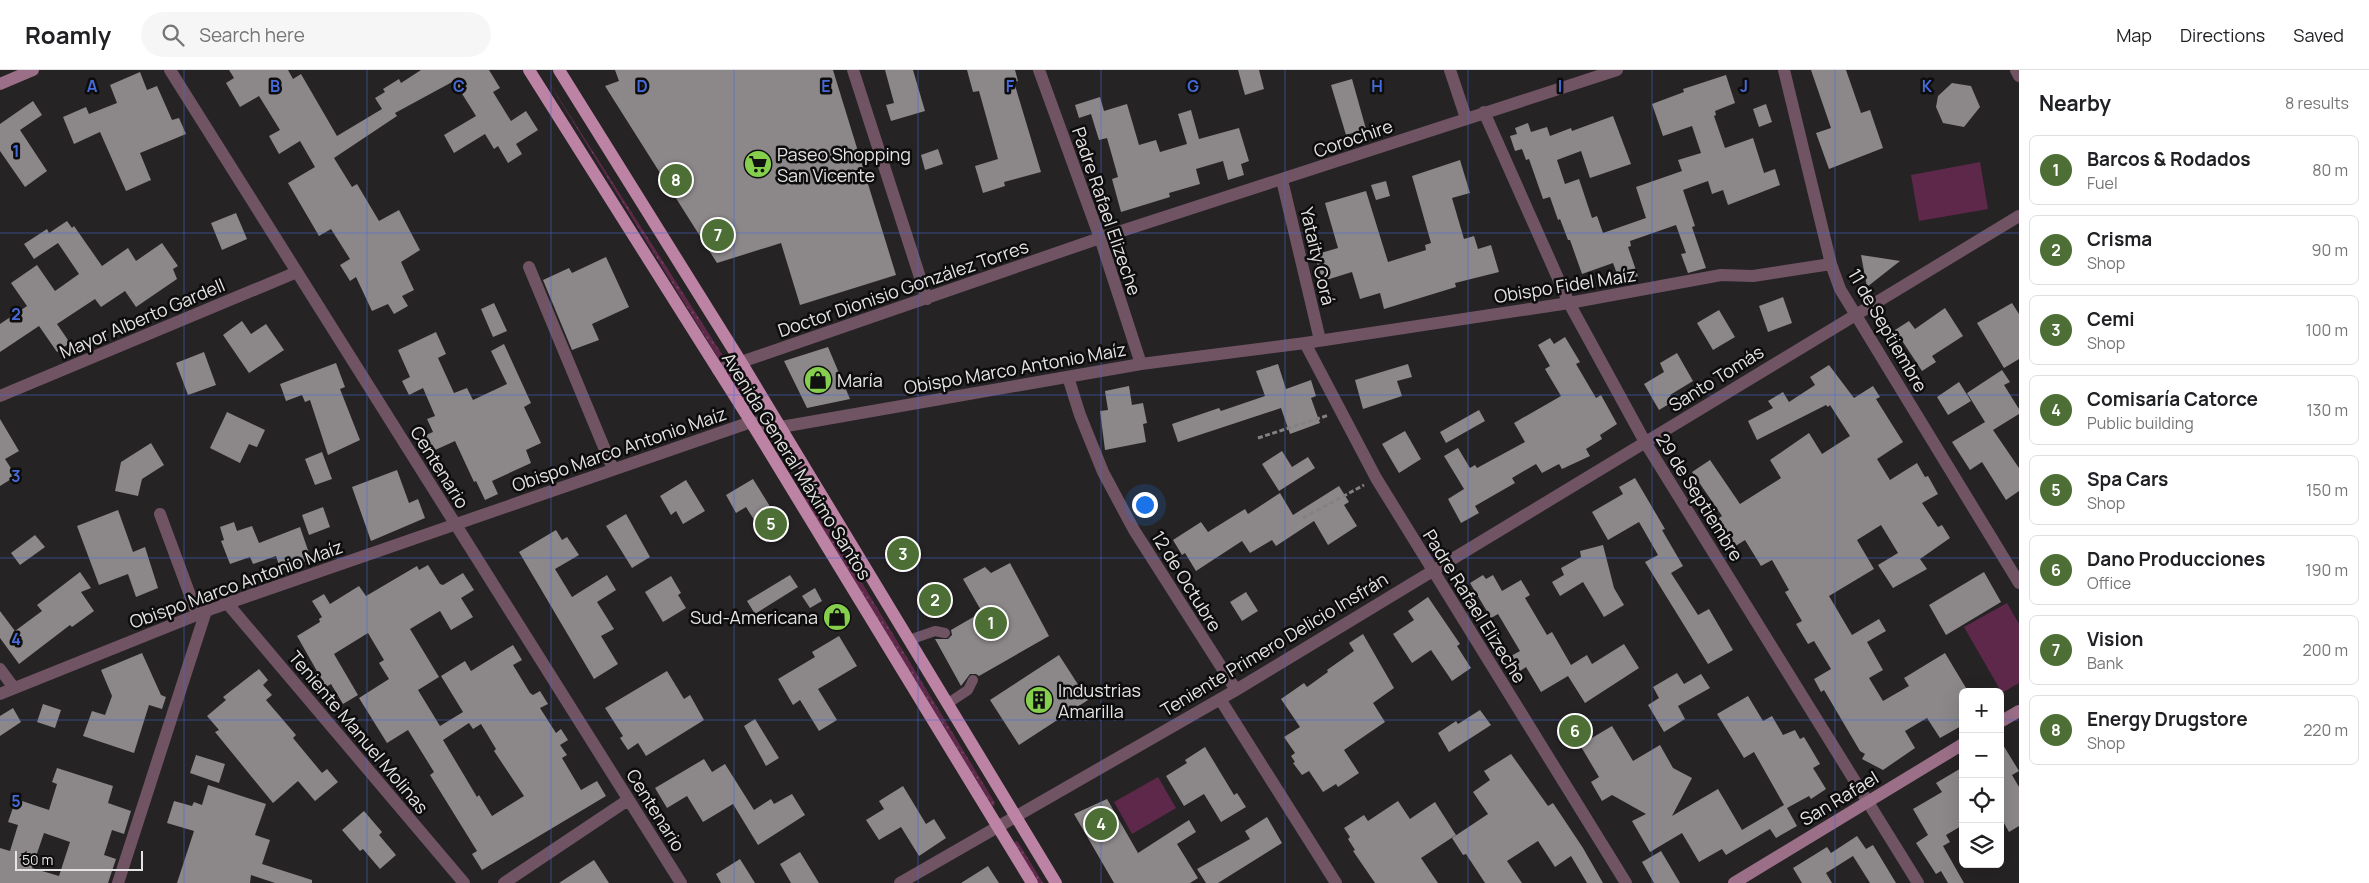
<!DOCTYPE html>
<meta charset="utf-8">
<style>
:root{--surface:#fff;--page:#f6f6f6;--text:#202124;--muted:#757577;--line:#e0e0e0;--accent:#4d6f36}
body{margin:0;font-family:Manrope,sans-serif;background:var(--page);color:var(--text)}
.controls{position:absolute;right:15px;bottom:15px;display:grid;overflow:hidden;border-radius:8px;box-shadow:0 5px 20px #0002}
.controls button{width:45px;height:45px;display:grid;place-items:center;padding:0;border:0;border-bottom:1px solid var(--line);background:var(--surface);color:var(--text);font:25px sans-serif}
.scale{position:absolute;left:15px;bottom:12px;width:128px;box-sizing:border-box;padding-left:5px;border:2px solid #e5e3e4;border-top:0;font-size:14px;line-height:18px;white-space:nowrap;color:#e5e3e4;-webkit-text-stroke:4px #0e0d0d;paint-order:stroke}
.you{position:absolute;left:1144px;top:434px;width:18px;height:18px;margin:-12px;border:4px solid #fff;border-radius:50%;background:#1a73e8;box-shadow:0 0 0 8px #1a73e833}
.badge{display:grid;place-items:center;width:32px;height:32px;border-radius:50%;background:var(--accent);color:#fff;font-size:16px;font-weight:700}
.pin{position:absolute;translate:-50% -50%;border:2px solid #fff;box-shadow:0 1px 5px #0006}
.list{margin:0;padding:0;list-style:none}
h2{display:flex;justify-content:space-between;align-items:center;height:65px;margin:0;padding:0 20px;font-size:21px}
h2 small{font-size:16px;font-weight:400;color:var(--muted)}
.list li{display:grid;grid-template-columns:32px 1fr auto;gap:15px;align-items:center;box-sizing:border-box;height:70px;margin:0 10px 10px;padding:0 10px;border:1px solid var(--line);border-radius:8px}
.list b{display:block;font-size:19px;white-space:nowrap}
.list p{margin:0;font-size:16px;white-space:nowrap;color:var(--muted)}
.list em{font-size:16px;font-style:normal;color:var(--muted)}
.icon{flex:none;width:28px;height:28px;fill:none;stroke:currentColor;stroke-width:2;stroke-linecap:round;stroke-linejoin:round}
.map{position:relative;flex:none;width:2019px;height:813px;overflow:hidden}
header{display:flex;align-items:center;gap:30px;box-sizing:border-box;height:70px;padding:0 25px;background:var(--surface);border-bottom:1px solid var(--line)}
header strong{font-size:24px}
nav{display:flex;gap:28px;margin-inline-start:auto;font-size:18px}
.search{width:350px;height:45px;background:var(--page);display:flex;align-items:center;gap:12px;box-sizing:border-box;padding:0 18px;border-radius:28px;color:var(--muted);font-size:19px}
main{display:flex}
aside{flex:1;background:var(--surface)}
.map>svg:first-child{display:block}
.grass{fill:url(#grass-dots)}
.garden{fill:#5e284a}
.building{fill:#8c888a;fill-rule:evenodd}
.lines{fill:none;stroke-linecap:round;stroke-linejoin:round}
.path{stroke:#848182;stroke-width:3;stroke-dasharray:5 2.5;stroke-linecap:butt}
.lane{stroke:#705464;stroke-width:10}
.street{stroke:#705464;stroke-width:12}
.secondary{stroke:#9b6f88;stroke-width:12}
.primary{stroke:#bd83a4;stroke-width:12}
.grid{fill:none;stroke:#456cda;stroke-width:1;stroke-opacity:0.55}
.labels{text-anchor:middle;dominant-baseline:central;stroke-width:5;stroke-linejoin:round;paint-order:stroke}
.street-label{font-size:18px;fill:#e5e3e4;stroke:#0e0d0d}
.poi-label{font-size:18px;fill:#e5e3e4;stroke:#0e0d0d;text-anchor:start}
.grid-label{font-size:16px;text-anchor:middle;font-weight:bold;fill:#456cda;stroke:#0e0d0d;stroke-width:5;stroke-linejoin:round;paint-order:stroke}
</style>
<header>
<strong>Roamly</strong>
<div class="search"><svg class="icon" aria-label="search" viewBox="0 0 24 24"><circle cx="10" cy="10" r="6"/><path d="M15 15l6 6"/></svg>Search here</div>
<nav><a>Map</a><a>Directions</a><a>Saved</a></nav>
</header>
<main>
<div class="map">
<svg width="2019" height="813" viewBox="0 0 2019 813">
<defs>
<pattern id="grass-dots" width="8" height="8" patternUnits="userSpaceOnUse" patternTransform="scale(1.25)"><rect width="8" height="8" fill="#5e284a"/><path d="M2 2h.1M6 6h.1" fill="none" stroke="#754764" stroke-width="1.8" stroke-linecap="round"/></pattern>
</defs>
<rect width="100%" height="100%" fill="#262324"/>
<path class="grass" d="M541,0L755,336L754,339L749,338Z
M803,426L815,435L995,733L993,737Z
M1016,771L1018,772L1043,813H1038L1014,774Z"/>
<path class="garden" d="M1980,92L1988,139L1919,151L1911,105Z
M2007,533L2019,554V613L2002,623L1964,557Z
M1158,707L1176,738L1132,764L1114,732Z"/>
<path class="building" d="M229,0H288L293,9L301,4L337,66L382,39L375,28L385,22L383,19L399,9L401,13L421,0H489L500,18L493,22L511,51L526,41L538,60L516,74L522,84L508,93L498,76L494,79L485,64L454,83L444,65L476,46L454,11L395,43L397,46L334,88L352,117L357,114L379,151L399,140L420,180L401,192L414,220L402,226L408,236L394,244L388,234L372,241L356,207L350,211L340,195L350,189L331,159L319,166L288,113L315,97L300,71L279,84L269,66L280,60L259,26L240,37L226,13L234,8Z
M615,0H833L896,205L800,235L781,173L717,193L605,16L619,11Z
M885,0H913L925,41L891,51L886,35L894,33Z
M967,0H1015L1018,11L1014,12L1041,102L1004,112L1005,116L983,123L975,96L998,89L979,21L973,22Z
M1238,0H1259L1264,19L1245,25Z
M1811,0H1846L1861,43L1870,40L1883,78L1829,99L1816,63L1831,58Z
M140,2L147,20L157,16L172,50L179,48L186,64L140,83L151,110L126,121L100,62L74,74L63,47L86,37L89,44L117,33L110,15Z
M1726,5L1735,33L1715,41L1716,45L1714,46L1725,78L1753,68L1764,103L1775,99L1780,115L1728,135L1723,120L1712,124L1708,111L1683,120L1695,156L1692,157L1706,198L1688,203L1681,184L1686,183L1676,155L1630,171L1631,176L1628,177L1638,206L1620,212L1613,193L1582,204L1570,170H1568L1560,149L1558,150L1550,127L1543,129L1529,89L1526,90L1522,79L1515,81L1510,66L1517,64L1515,58L1528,53L1531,62L1547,57L1550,66L1571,58L1572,61L1613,46L1631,94L1590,108L1581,81L1557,90L1565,114L1579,109L1592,148L1597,146L1603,163L1646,148L1636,117L1682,101L1678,90L1701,83L1692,56L1663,66L1652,34L1684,22L1683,19Z
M1352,9L1366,59L1346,65L1331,15Z
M1952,13L1971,16L1980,37L1964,57L1943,53L1936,37L1938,26Z
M1100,27L1104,41L1127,34L1139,75L1156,70L1160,82L1187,74L1178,44L1191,40L1199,69L1239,58L1249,91L1241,94L1244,105L1228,110L1223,91L1196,99L1200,114L1169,123L1170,127L1121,142L1112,109L1118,107L1107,68L1099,70L1091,44L1079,48L1075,35Z
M33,31L42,45L20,60L47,101L25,117L0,81V54Z
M1766,34L1772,52L1759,57L1753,39Z
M938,79L943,94L925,100L921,85Z
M1460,90L1470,123L1452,128L1464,169L1474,166L1478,179L1491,175L1499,202L1455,213L1456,217L1384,239L1380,223L1360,229L1352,202L1323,211L1314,185L1338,178L1325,133L1366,121L1388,192L1426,180L1425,175L1431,173L1412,106Z
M1386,111L1390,126L1376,130L1371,115Z
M236,143L247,169L222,180L211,153Z
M67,151L72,158L74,156L102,196L128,178L136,191L162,173L178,196L173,199L177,209L136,237L125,221L101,237L95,229L57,254L70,273L57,282L39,256L0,282V254L27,236L11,213L37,195L55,221L79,204L58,173L34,189L24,174L47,159L49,163Z
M1861,185L1881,188L1900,191L1867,217Z
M606,187L629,237L592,254L599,270L572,280L543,210L569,198L572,203Z
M1783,227L1792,253L1768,262L1759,236Z
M494,233L507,261L493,267L481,239Z
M2012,233L2019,244V289L2004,298L1977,253Z
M1945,238L1963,266L1932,286L1936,292L1922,301L1895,260L1909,251L1915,259Z
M1719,240L1735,267L1713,280L1697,253Z
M242,251L251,264L266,254L284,280L249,303L223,265Z
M436,262L446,284L438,288L454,323L467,318L473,330L507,314L491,281L504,274L531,333L524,337L541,373L526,380L531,393L492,411L498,424L485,430L476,411L474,412L455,371L433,381L426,365L433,362L427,349L435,346L423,318L409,325L402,311L410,307L398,280Z
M1565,267L1580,292L1576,294L1596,328L1601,325L1617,354L1600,365L1602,369L1586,379L1590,386L1562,399L1559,394L1542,403L1536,394L1512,408L1515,413L1475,436L1479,443L1461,453L1448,429L1464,419L1444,386L1458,378L1470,398L1475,395L1477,398L1525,372L1514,353L1561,326L1545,299L1550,296L1538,275L1550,268L1554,274Z
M828,277L850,329L807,338L784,291Z
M204,282L216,315L188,325L176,293Z
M1677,283L1693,311L1670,325L1674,331L1659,340L1644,314L1664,302L1660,293Z
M336,293L345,317L340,319L360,370L328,385L310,330L305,332L302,325L286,331L280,314Z
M1278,294L1286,319L1311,310L1316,326L1311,328L1320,353L1290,364L1281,338L1178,372L1172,354L1219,338L1221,341L1265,326L1256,301Z
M1408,294L1412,307L1397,311L1402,326L1363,339L1355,310Z
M1829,295L1854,328L1873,316L1880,327L1876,329L1903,372L1877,389L1890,410L1917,393L1925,407L1928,406L1938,424L1922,433L1938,457L1942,455L1950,468L1920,489L1927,499L1893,518L1878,495L1898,483L1881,455L1857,470L1874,499L1829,526L1852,565L1879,549L1886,561L1867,572L1883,600L1869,608L1883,631L1909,616L1904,608L1945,583L1966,618L1963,619V655L1940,668L1927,648L1905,661L1915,678L1883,700L1862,689L1865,684L1860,681L1824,620L1821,622L1814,609L1831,599L1814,571L1808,574L1796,554L1802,551L1785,522L1789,520L1772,490L1761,496L1745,470L1734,477L1716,450L1722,446L1692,402L1710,390L1740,434L1781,408L1770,390L1809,363L1822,384L1850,366L1830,335L1828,337L1826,335L1757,370L1748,351L1773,338L1768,331L1783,322L1789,332L1815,315L1810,307Z
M2002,300L2010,312L2004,315L2019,339V344L1993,360L2019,398V421L2006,430L1982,392L1970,400L1952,372L1985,352L1967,323Z
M1959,312L1971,331L1948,345L1937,327Z
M1129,316L1132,335L1143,333L1147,353L1143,354L1146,372L1105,380L1100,341L1108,340L1105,321Z
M1479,340L1485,351L1446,373L1440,362Z
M227,342L265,360L257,377L249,374L240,393L210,378Z
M0,349L19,381L5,389L16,406L0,416Z
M1405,361L1421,389L1399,403L1382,374Z
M151,373L164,395L142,409L138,426L115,421L121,392Z
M1282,381L1292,397L1308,387L1315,398L1279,421L1262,394Z
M322,382L332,409L315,415L305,389Z
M397,400L409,433L418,429L425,448L371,471L352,417Z
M1635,408L1665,459L1662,460L1683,496L1671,503L1698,545L1709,539L1733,580L1708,594L1645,492L1658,485L1639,452L1608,470L1592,442L1623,424L1619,417Z
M753,409L774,443L778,441L786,453L765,467L746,437L736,443L726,425Z
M686,410L705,441L683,454L676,441L671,445L660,426Z
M1339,416L1349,432L1344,435L1357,456L1328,475L1314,451L1276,476L1272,470L1250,483L1242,471L1196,501L1185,483L1182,485L1173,470L1201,452L1208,462L1245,439L1248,444L1280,423L1293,445Z
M323,437L330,457L309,465L302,445Z
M118,440L133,482L145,477L158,518L136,527L128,504L99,515L77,456Z
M626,444L650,487L632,498L606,456Z
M234,452L237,461L252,456L259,473L300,457L311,489L281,501L276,486L253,494L250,487L230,494L221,471L224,470L220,457Z
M556,460L562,470L567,467L579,485L555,499L572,527L607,505L616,520L597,532L614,559L601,566L618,594L594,609L519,482Z
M35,465L45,477L20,495L11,483Z
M1603,475L1614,518L1624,535L1604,547L1583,512L1560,526L1552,512L1564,505L1561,498L1581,487L1580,481Z
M1010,493L1049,566L979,606L976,604H970L961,616L935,569H948L952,565L951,560L982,542L963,509L985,497L991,503Z
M428,495L440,514L443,515L463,503L474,520L461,528L473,547L451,560L440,541L410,559L439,607L418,620L440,656L463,642L441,606L465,591L471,601L513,575L522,590L513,595L530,623L533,625L540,621L548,634L540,638L556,663L561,659L568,670L560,675L567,685L562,688L581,720L597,711L606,726L482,800L472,784L477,781L430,705L434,702L408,660L387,673L359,628L389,609L379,593L384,590L368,563L334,584L358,625L343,634L331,614L326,617L297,566L320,552L319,549L322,547L312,531L324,524L330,534L359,516L366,526L417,496L419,500ZM469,653L473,659L481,654L496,679L494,681L524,726L492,746L479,725L477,727L443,670Z
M80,502L91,518L81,522L94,541L72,557L70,555L19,594L0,568V541L15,561L42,541L37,535Z
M1984,502L2001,532L1946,565L1929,535Z
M790,505L798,517L755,544L747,531Z
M1483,505L1486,509L1493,505L1502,521L1521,510L1530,525L1525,528L1547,565L1552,562L1571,595L1587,585L1592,594L1624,574L1639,598L1585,633L1568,606L1541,622L1526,597L1520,601L1511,586L1520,581L1498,544L1491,548L1470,513Z
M671,506L681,523L678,525L686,538L663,552L645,522Z
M815,518L822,531L810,538L802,526Z
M1246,522L1258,541L1242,551L1230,532Z
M1428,527L1460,574L1457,576L1471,598L1452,611L1431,580L1412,593L1393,564L1414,550L1408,541Z
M1363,564L1394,618L1373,633L1385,652L1344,680L1359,703L1338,717L1336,714L1323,722L1309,701L1302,705L1293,693L1295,692L1291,686L1295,683L1284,667L1300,657L1281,629L1304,613L1307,617L1328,602L1327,600L1354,581L1349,573Z
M839,566L857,596L818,619L837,650L819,661L800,630L793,635L778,609L815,587L812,582Z
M142,583L161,625L166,627L162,639L149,635L134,683L83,666L92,641L105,645L112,626L101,600Z
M1059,585L1088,630L1019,675L990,630Z
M259,599L268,610L263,615L272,625L266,630L296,665L293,668L322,703L327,699L338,712L315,731L298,711L273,733L215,662L219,660L207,646L226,630L223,627Z
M667,601L684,629L690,625L704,650L646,686L638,673L628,680L620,668L623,666L605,638Z
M1677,603L1684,614L1701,604L1710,618L1678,636L1685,649L1664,662L1648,635L1659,628L1653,617Z
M1748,626L1763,651L1772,646L1783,665L1795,660L1800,669L1804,667L1820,694L1813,698L1826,719L1811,729L1809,726L1787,738L1797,756L1776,768L1770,759L1726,785L1722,779L1699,792L1682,763L1650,782L1632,751L1646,744L1612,725L1602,731L1591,712L1599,707L1580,675L1612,656L1633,691L1660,675L1673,698L1692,708L1672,746L1718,719L1742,760L1784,735L1754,682L1744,688L1717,644Z
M43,634L61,640L55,658L37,652Z
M13,638L21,652L0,666V646Z
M1480,640L1491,655L1449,682L1438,663L1456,651L1458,654Z
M755,649L779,688L766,696L744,656Z
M2000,670L2019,701L2012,705L2019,717V756L2009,762L2000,746Z
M1205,677L1234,725L1237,723L1246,737L1221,752L1204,724L1184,736L1166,706L1187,693L1185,690Z
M1511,684L1548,736L1553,733L1583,778L1603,813H1587L1571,786L1555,797L1538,771L1507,791L1522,813H1485L1466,784L1463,785L1452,768L1488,744L1473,722L1490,710L1484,701Z
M196,685L225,694L219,713L190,703Z
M704,689L712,702L725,694L754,740L771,729L774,734L792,724L805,745L758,775L733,734L703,752L687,726L667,738L655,718Z
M1963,697V755L1946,765L1950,772L1943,776L1964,813H1948L1941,801L1936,804L1916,773L1928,765L1913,739L1942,722L1936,713Z
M57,698L113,716L108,733L131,741L124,764L112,760L104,785L116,789L108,813H0V778L10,781L18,755L8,752L16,729L49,740L57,714L52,712ZM44,763L70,772L59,806L32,798Z
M208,715L266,734L255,765L270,770L262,794L312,810V813H275L251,805L250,813H177L194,761L167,753L174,731L192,736L194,732L202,735Z
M903,716L926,754L934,749L946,768L919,786L901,757L879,770L866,750L884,739L879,731Z
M1107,729L1138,783L1189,750L1196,762L1177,774L1198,808L1190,813H1114L1074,744Z
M1398,731L1410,749L1435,732L1456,765L1421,788L1438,813H1375L1353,781L1355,780L1348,769L1350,767L1344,758L1364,745L1368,751Z
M364,741L382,762L379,765L396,785L380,799L363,779L360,781L342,760Z
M1267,747L1282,773L1218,813H1206L1197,799L1250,769L1245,761Z
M1857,766L1866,779L1873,775L1896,813H1870L1853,786L1826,803L1832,813H1802L1793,798L1827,777L1831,783Z
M1661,781L1680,813H1654L1642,792Z
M800,782L819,813H791L780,794Z
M740,789L755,813H721L716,804Z
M594,790L609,813H559Z
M988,796L999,813H961Z"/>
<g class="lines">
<path class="path" d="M1258,368L1329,345
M1303,448L1364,415"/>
<path class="lane" d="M909,570L935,561L945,563
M947,634L968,620L973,610"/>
<path class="street" d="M170,0L681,813
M853,0L927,229
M1039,0L1100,168L1141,294
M1450,0L1466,48
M1784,0L1831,194L1840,219L2019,513
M2016,0L2019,6
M1484,42L1569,233L1645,372L1918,813
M1282,110L1320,270
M529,197L613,399
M1305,273L1376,408L1626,813
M718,300L1100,168L1617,0
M1068,307L1080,345L1103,402L1134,460L1236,620
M0,326L297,202
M160,444L197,544
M227,533L464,813
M0,599L14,618
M0,624L214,538L751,352L781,357L1141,294L1305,273L1569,233L1721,205L1753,206L1831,194
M1220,629L1336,813
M118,813L206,541
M504,813L628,730
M900,813L1236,620L2019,146"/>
<path class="secondary" d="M0,14L33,0
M2000,652L2019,641
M1734,813L1963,674"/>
<path class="primary" d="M529,0L751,352L1032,813
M559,0L741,292L1056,813"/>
</g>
<path class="grid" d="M184,0V813M367,0V813M551,0V813M734,0V813M918,0V813M1101,0V813M1285,0V813M1468,0V813M1652,0V813M1835,0V813M0,163H2019M0,325H2019M0,488H2019M0,650H1963M2000,650H2019"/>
<defs>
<symbol id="supermarket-disc" viewBox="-11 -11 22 22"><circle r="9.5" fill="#85cf4d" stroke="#0e0d0d"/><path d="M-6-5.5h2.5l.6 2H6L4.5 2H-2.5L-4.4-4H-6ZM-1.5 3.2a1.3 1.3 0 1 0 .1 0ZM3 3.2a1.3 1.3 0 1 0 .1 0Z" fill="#111"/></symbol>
<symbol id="shop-disc" viewBox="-11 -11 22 22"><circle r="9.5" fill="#85cf4d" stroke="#0e0d0d"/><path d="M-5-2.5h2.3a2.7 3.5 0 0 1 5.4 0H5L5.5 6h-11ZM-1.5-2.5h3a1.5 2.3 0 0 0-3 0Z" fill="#111"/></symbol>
<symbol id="building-disc" viewBox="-11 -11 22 22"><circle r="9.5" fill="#85cf4d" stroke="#0e0d0d"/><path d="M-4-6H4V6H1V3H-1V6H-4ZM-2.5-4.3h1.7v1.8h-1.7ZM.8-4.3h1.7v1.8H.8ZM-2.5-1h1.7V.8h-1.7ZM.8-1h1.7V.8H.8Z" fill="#111"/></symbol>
</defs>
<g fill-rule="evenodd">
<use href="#supermarket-disc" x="742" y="78" width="32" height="32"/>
<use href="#shop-disc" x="802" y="294" width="32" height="32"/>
<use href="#shop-disc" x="821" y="531" width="32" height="32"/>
<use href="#building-disc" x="1023" y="614" width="32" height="32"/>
</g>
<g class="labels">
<g class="street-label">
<text transform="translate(1353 68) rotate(-19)">Corochire</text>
<text transform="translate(1107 141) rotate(71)">Padre Rafael Elizeche</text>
<text transform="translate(1318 186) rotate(77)">Yataity Corá</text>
<text transform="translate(1565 215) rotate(-9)">Obispo Fidel Maíz</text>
<text transform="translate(903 218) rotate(-19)">Doctor Dionisio González Torres</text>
<text transform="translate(142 248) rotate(-23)">Mayor Alberto Gardell</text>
<text transform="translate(1888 260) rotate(60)">11 de Septiembre</text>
<text transform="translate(1015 298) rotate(-10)">Obispo Marco Antonio Maíz</text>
<text transform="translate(1716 308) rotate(-32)">Santo Tomás</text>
<text transform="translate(619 379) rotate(-19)">Obispo Marco Antonio Maíz</text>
<text transform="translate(797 396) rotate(58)">Avenida General Máximo Santos</text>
<text transform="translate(440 397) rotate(58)">Centenario</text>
<text transform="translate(1700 427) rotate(58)">29 de Septiembre</text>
<text transform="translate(1187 511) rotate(58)">12 de Octubre</text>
<text transform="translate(236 514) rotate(-20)">Obispo Marco Antonio Maíz</text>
<text transform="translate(1475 536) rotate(58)">Padre Rafael Elizeche</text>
<text transform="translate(1274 574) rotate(-31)">Teniente Primero Delicio Insfrán</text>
<text transform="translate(359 662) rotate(50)">Teniente Manuel Molinas</text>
<text transform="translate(1839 728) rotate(-31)">San Rafael</text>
<text transform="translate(656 740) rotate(58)">Centenario</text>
</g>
<g class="poi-label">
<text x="777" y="84">Paseo Shopping<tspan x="777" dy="21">San Vicente</tspan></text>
<text x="837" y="310">María</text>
<text x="818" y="547" text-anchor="end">Sud-Americana</text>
<text x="1058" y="620">Industrias<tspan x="1058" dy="21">Amarilla</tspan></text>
</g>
</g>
<g class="grid-label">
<text x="92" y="22">A</text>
<text x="275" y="22">B</text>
<text x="459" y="22">C</text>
<text x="642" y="22">D</text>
<text x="826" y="22">E</text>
<text x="1010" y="22">F</text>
<text x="1193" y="22">G</text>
<text x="1377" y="22">H</text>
<text x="1560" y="22">I</text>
<text x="1744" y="22">J</text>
<text x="1927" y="22">K</text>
<text x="16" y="87">1</text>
<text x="16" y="250">2</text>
<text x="16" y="412">3</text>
<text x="16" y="575">4</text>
<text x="16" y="737">5</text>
</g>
</svg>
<div class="controls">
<button>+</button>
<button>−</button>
<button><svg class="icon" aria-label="locate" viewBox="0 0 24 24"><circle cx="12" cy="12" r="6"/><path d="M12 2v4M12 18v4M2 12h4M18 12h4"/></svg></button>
<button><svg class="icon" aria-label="layers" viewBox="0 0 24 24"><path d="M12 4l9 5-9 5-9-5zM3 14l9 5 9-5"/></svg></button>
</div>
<div class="scale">50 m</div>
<div class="you"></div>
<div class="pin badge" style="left:991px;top:553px">1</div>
<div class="pin badge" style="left:935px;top:530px">2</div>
<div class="pin badge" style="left:903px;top:484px">3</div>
<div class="pin badge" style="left:1101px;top:754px">4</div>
<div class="pin badge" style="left:771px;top:454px">5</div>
<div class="pin badge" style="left:1575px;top:661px">6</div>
<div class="pin badge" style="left:718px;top:165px">7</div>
<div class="pin badge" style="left:676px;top:110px">8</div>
</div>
<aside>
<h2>Nearby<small>8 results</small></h2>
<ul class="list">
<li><span class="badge">1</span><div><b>Barcos &amp; Rodados</b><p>Fuel</p></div><em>80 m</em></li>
<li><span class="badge">2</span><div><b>Crisma</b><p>Shop</p></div><em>90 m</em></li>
<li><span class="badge">3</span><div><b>Cemi</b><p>Shop</p></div><em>100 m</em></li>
<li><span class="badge">4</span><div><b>Comisaría Catorce</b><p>Public building</p></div><em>130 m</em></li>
<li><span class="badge">5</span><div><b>Spa Cars</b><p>Shop</p></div><em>150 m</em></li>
<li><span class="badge">6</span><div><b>Dano Producciones</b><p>Office</p></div><em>190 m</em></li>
<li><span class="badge">7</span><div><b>Vision</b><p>Bank</p></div><em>200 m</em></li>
<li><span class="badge">8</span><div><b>Energy Drugstore</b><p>Shop</p></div><em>220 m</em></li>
</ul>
</aside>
</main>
